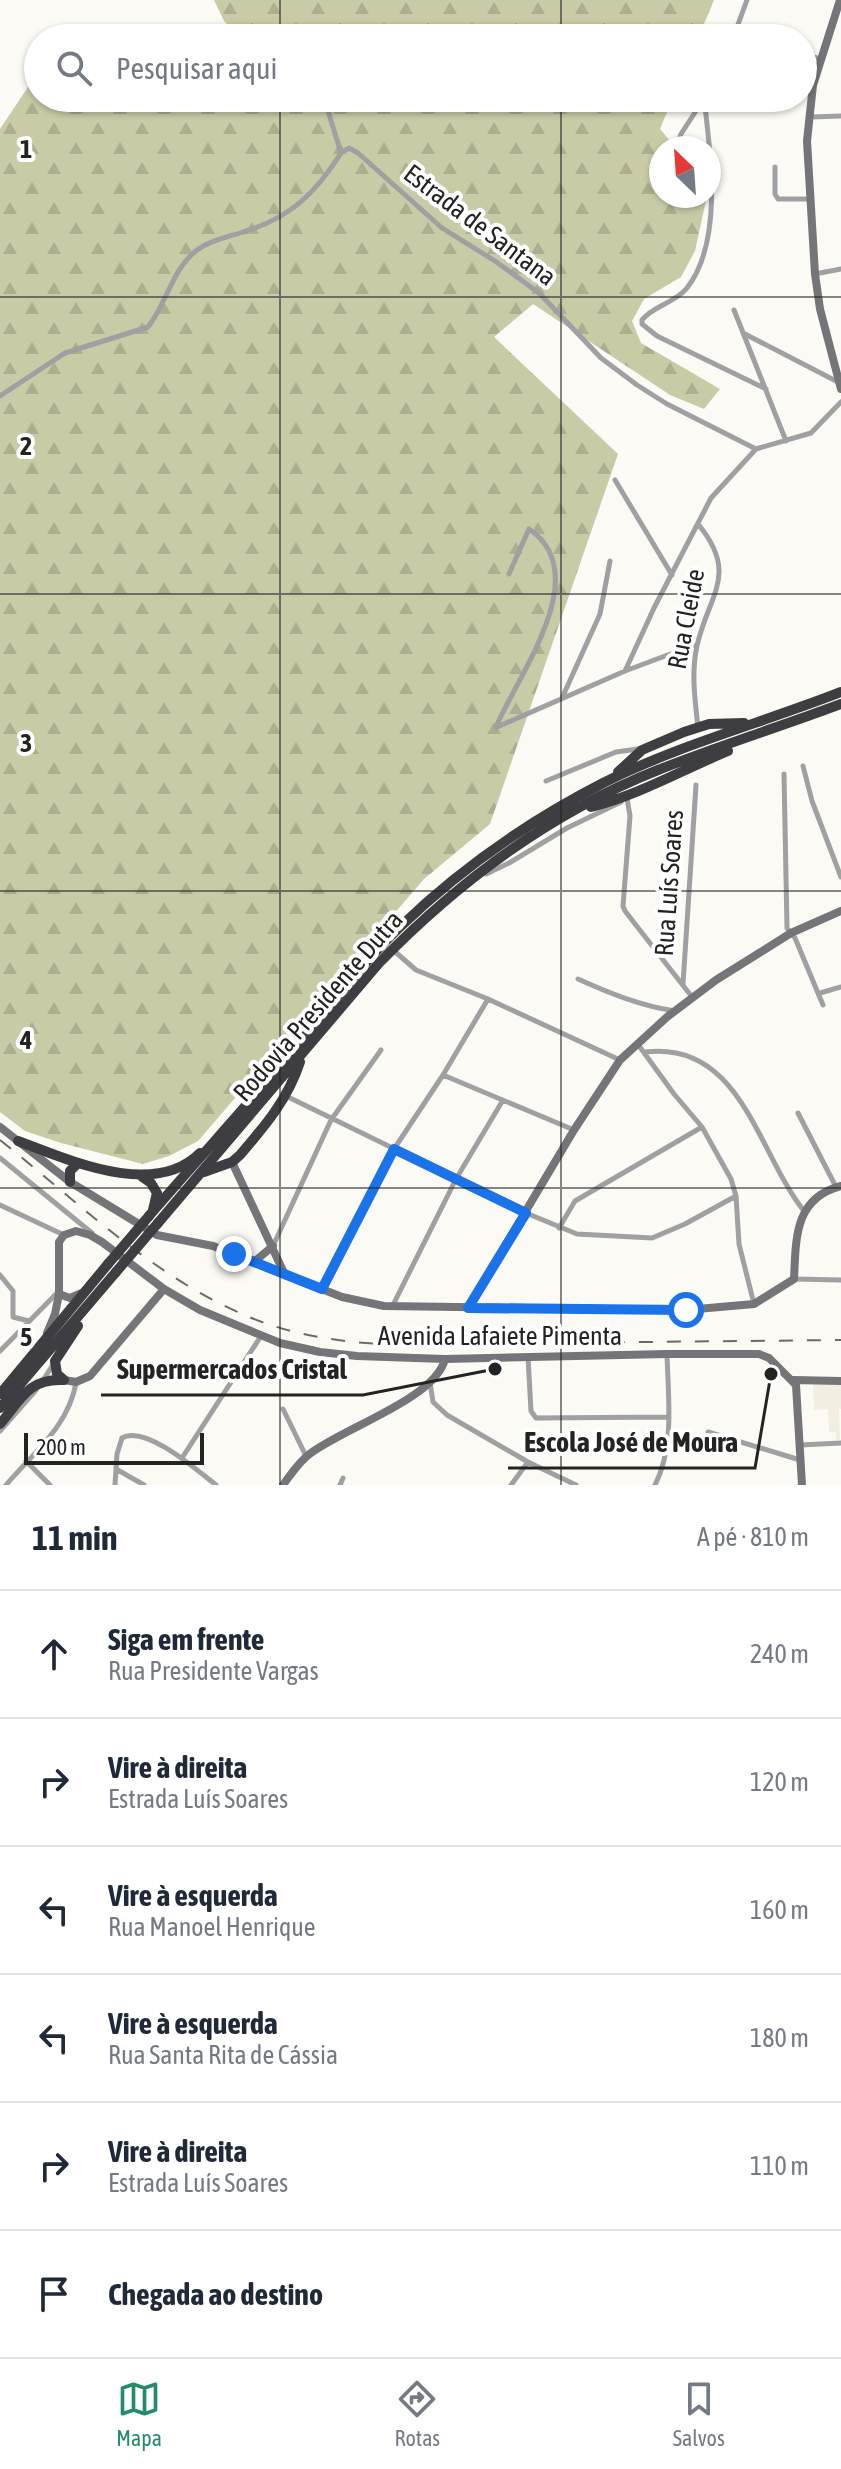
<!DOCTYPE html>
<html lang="pt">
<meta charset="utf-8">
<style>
:root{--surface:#fff;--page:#f2f2f3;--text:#1f2937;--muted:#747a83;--line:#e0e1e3;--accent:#238c6a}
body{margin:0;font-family:"Asap Condensed",sans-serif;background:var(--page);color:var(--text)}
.compass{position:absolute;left:649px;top:136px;width:72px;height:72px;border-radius:50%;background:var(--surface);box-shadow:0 2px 6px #0004;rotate:335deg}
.scale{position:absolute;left:24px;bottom:20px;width:180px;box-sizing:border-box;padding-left:8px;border:4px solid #232321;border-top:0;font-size:22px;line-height:28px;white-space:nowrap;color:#232321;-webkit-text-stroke:6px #fff;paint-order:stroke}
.stop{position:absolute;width:24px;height:24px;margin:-18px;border:6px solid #1a73e8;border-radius:50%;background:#fff}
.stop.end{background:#1a73e8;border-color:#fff;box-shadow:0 2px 8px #0008}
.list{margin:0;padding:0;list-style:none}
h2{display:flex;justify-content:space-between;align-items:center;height:104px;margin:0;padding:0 32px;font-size:34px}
h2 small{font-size:26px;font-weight:400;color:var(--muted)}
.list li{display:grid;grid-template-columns:52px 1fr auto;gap:24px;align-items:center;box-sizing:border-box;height:128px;padding:0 32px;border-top:2px solid var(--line)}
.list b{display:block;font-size:30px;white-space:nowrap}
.list p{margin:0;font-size:26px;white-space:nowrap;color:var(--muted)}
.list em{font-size:26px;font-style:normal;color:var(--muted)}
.icon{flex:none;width:44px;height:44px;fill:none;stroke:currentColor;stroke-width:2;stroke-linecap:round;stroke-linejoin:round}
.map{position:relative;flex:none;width:841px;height:1485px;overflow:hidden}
.search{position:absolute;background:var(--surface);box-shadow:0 2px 6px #0004;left:24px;right:24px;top:24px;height:88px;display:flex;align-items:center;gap:20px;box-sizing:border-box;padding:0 28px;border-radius:44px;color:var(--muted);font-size:30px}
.sheet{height:872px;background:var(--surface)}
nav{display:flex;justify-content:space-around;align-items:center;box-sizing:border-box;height:112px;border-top:2px solid var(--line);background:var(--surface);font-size:22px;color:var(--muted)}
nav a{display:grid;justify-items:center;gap:4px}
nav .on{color:var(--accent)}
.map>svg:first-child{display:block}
.built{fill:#f2eee1}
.forest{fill:url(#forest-firs)}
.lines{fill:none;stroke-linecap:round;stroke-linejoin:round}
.street{stroke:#a09fa2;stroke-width:5}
.secondary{stroke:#757478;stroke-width:8}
.highway{stroke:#3e3d41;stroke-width:10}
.rail{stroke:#6b6a67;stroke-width:2;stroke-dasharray:14 14;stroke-linecap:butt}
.highway-bridge{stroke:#3e3d41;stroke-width:10}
.route{stroke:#1a73e8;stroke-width:10}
.grid{fill:none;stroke:#232321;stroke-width:2;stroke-opacity:0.55}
.labels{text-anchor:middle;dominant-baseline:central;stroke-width:8;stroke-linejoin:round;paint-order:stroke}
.street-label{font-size:26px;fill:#232321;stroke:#fff}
.grid-label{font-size:26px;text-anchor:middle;font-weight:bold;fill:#232321;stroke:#fff;stroke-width:8;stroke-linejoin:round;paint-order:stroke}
.leader{fill:none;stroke:#232321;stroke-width:3}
.callout-dot{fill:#232321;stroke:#fff;stroke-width:3}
.callout-label{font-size:28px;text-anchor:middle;font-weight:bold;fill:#232321;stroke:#fff;stroke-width:8;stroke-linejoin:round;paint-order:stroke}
</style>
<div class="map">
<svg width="841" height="1485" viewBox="0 0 841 1485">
<defs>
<pattern id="forest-firs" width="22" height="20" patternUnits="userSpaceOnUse" patternTransform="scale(2)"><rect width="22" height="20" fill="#c8cba6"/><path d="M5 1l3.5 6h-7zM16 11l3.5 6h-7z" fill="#acae8f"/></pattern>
</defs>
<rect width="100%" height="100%" fill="#fcfaf4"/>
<path class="built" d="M813,1384H841V1409H839L840,1440H836V1432H829L828,1409L814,1410Z"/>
<path class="forest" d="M214,0H714L698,38H239L224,21Z
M38,72V98H673L660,129L676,148H661V196H707L695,251L681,277L644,299L632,321L641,343L720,389L704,409L670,395L533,304L494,337L618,454L490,824L424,879L198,1141L169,1156L143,1164L61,1143L25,1131L0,1112V129Z"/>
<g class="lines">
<path class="street" d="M734,34L752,38
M733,38L747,0
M803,53L820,59
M803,82L813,85
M324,98L341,153
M704,99C711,154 723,242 687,288C675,303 653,306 642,320V324L657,336L766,389
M810,117L841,116
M676,148L681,134L703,100
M775,167V194L778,199H809
M660,190L661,189
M815,274L841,269
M734,310L786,441
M743,333L838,382
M0,396L65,353L148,327C167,303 172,269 197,250C211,240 228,237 243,232C290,218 315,194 341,153L349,148L358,153L442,228L495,261L539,293L601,358L637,385L667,404L756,449
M756,449L811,433L841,402
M615,480L672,575
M625,671L654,608L711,498L756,449
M562,698L600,614L610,561
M496,727C517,676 596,574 529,529L509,574
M497,727L625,671L697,644
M698,727C695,700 691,673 697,646C708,595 740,575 698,524
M803,766L812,801L841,877
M784,774L787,928L795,938L823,1005
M546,781L616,752L638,749
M627,798L630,816L623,906L625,911L692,997
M486,874L509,863L567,828L621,802
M393,950L416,970L488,999L620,1060
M578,979C609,993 641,1006 675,1011
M683,984L696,785
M820,993L841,987
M637,1043L674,1094L702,1127L731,1179L736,1196L739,1244L754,1304
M645,1052C741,1040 758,1154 804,1211
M443,1075L574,1130
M286,1096L526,1213L577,1234L652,1238L685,1224L736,1196
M798,1113L836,1187
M0,1158L92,1233
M0,1205L64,1235
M559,1228L575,1201L702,1127
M273,1246L331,1120L381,1050
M0,1275L13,1291V1317L29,1321
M794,1279L841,1280
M322,1289L394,1149L443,1075L488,999
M392,1307L456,1179L503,1100
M0,1351L58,1292
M528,1357L531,1411L536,1418L668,1417
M42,1382L54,1363
M430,1382L433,1402L447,1415L528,1462L576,1485
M283,1409L306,1456
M0,1431L36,1390
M708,1432L800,1460
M800,1445L841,1443
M182,1458L261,1336
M26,1461L50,1485
M116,1469L144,1485
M6,1485C34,1452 68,1427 76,1383
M115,1485L117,1454L122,1438C145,1424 198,1471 216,1485
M340,1485L343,1478
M511,1485L528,1462
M655,1485C675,1446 668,1396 667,1354"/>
<path class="secondary" d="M840,0L813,85L807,141L815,274L820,309L841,389
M0,1127L70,1182L157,1235L213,1246L342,1297L384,1306L686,1310L754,1304L794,1279C796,1239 794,1198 841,1186
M232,1162L285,1275
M254,1262L273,1246
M59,1294L70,1298L84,1292
M468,1308L574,1130L620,1060L667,1017L716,980L791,933L841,911
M47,1333L55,1314L59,1294V1242L64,1235L76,1231L90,1235L102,1242L164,1289L200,1310L280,1343L320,1352L357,1356L445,1359L667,1354H759L769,1358L796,1385L802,1485
M64,1380L76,1382L90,1376L164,1289
M793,1380L841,1381
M283,1485C290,1475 298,1464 307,1456C339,1429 435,1400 445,1359"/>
<path class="highway" d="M618,772L642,750L684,732L709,724L744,723
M591,807C639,795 682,770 728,751
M18,1141C69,1160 154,1199 200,1153
M204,1172L232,1162L240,1155C265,1126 288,1099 300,1062
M141,1176L151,1183L157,1193L153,1210
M70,1182V1171L78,1163
M149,1216C191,1167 235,1119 277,1070C318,1022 355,970 400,927C460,869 529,821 603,783C678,745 762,723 841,692
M158,1223L379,963C458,882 552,812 658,770C718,746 780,727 841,704
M64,1380L57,1374L55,1361L78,1326
M0,1394L108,1264
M0,1408L116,1272
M0,1424C20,1401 28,1378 63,1380"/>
<path class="rail" d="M0,1140C77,1201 149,1273 240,1313C334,1356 444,1344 544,1343C643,1342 742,1341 841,1340"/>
<path class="highway-bridge" d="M108,1264L149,1216
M116,1272L158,1223"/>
</g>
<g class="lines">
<path class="route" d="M234,1254L322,1289L394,1149L526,1213L468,1308L686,1310"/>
</g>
<path class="grid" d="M280,0V38M561,0V38M280,98V1485M561,98V1485M0,297H841M0,594H841M0,891H841M0,1188H841"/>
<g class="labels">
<g class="street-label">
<text transform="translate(480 225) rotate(37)">Estrada de Santana</text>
<text transform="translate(686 619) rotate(-79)">Rua Cleide</text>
<text transform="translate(669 883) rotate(-86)">Rua Luís Soares</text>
<text transform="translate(318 1006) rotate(-49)">Rodovia Presidente Dutra</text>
<text x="500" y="1336">Avenida Lafaiete Pimenta</text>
</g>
</g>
<g class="grid-label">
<text x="26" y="158">1</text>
<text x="26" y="455">2</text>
<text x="26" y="752">3</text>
<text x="26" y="1049">4</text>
<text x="26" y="1346">5</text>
</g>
<path class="leader" d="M495 1369L363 1395H101M771 1374L755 1468H508"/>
<g class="callout-dot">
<circle cx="495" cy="1369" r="8"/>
<circle cx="771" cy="1374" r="8"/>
</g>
<g class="callout-label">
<text x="232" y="1379">Supermercados Cristal</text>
<text x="631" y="1452">Escola José de Moura</text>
</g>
</svg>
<svg class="compass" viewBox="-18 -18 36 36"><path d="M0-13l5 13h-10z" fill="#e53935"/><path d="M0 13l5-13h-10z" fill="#747a83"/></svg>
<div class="scale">200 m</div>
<div class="stop" style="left:686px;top:1310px"></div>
<div class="stop end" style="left:234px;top:1254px"></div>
<div class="search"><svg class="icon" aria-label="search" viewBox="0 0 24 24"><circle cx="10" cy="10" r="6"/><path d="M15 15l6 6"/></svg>Pesquisar aqui</div>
</div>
<section class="sheet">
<h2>11 min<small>A pé · 810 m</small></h2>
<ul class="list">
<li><svg class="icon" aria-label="ahead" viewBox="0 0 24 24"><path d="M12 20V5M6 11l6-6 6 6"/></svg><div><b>Siga em frente</b><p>Rua Presidente Vargas</p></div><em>240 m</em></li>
<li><svg class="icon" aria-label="right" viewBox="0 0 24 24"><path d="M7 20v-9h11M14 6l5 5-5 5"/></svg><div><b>Vire à direita</b><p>Estrada Luís Soares</p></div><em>120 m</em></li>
<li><svg class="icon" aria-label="left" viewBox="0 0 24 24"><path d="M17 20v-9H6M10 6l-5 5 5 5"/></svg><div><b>Vire à esquerda</b><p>Rua Manoel Henrique</p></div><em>160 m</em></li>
<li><svg class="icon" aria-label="left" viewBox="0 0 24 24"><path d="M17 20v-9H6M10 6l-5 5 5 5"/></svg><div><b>Vire à esquerda</b><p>Rua Santa Rita de Cássia</p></div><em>180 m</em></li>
<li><svg class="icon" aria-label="right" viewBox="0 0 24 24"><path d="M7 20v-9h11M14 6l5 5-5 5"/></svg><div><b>Vire à direita</b><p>Estrada Luís Soares</p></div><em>110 m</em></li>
<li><svg class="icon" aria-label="arrive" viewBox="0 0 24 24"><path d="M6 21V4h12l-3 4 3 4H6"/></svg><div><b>Chegada ao destino</b></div></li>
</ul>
</section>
<nav>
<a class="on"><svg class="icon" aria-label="map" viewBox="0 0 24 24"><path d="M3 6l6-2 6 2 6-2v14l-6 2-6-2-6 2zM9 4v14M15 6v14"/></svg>Mapa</a>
<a><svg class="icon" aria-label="directions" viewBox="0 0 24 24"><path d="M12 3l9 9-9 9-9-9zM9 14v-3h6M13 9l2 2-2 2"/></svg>Rotas</a>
<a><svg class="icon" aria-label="saved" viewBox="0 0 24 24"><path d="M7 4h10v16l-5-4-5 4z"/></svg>Salvos</a>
</nav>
